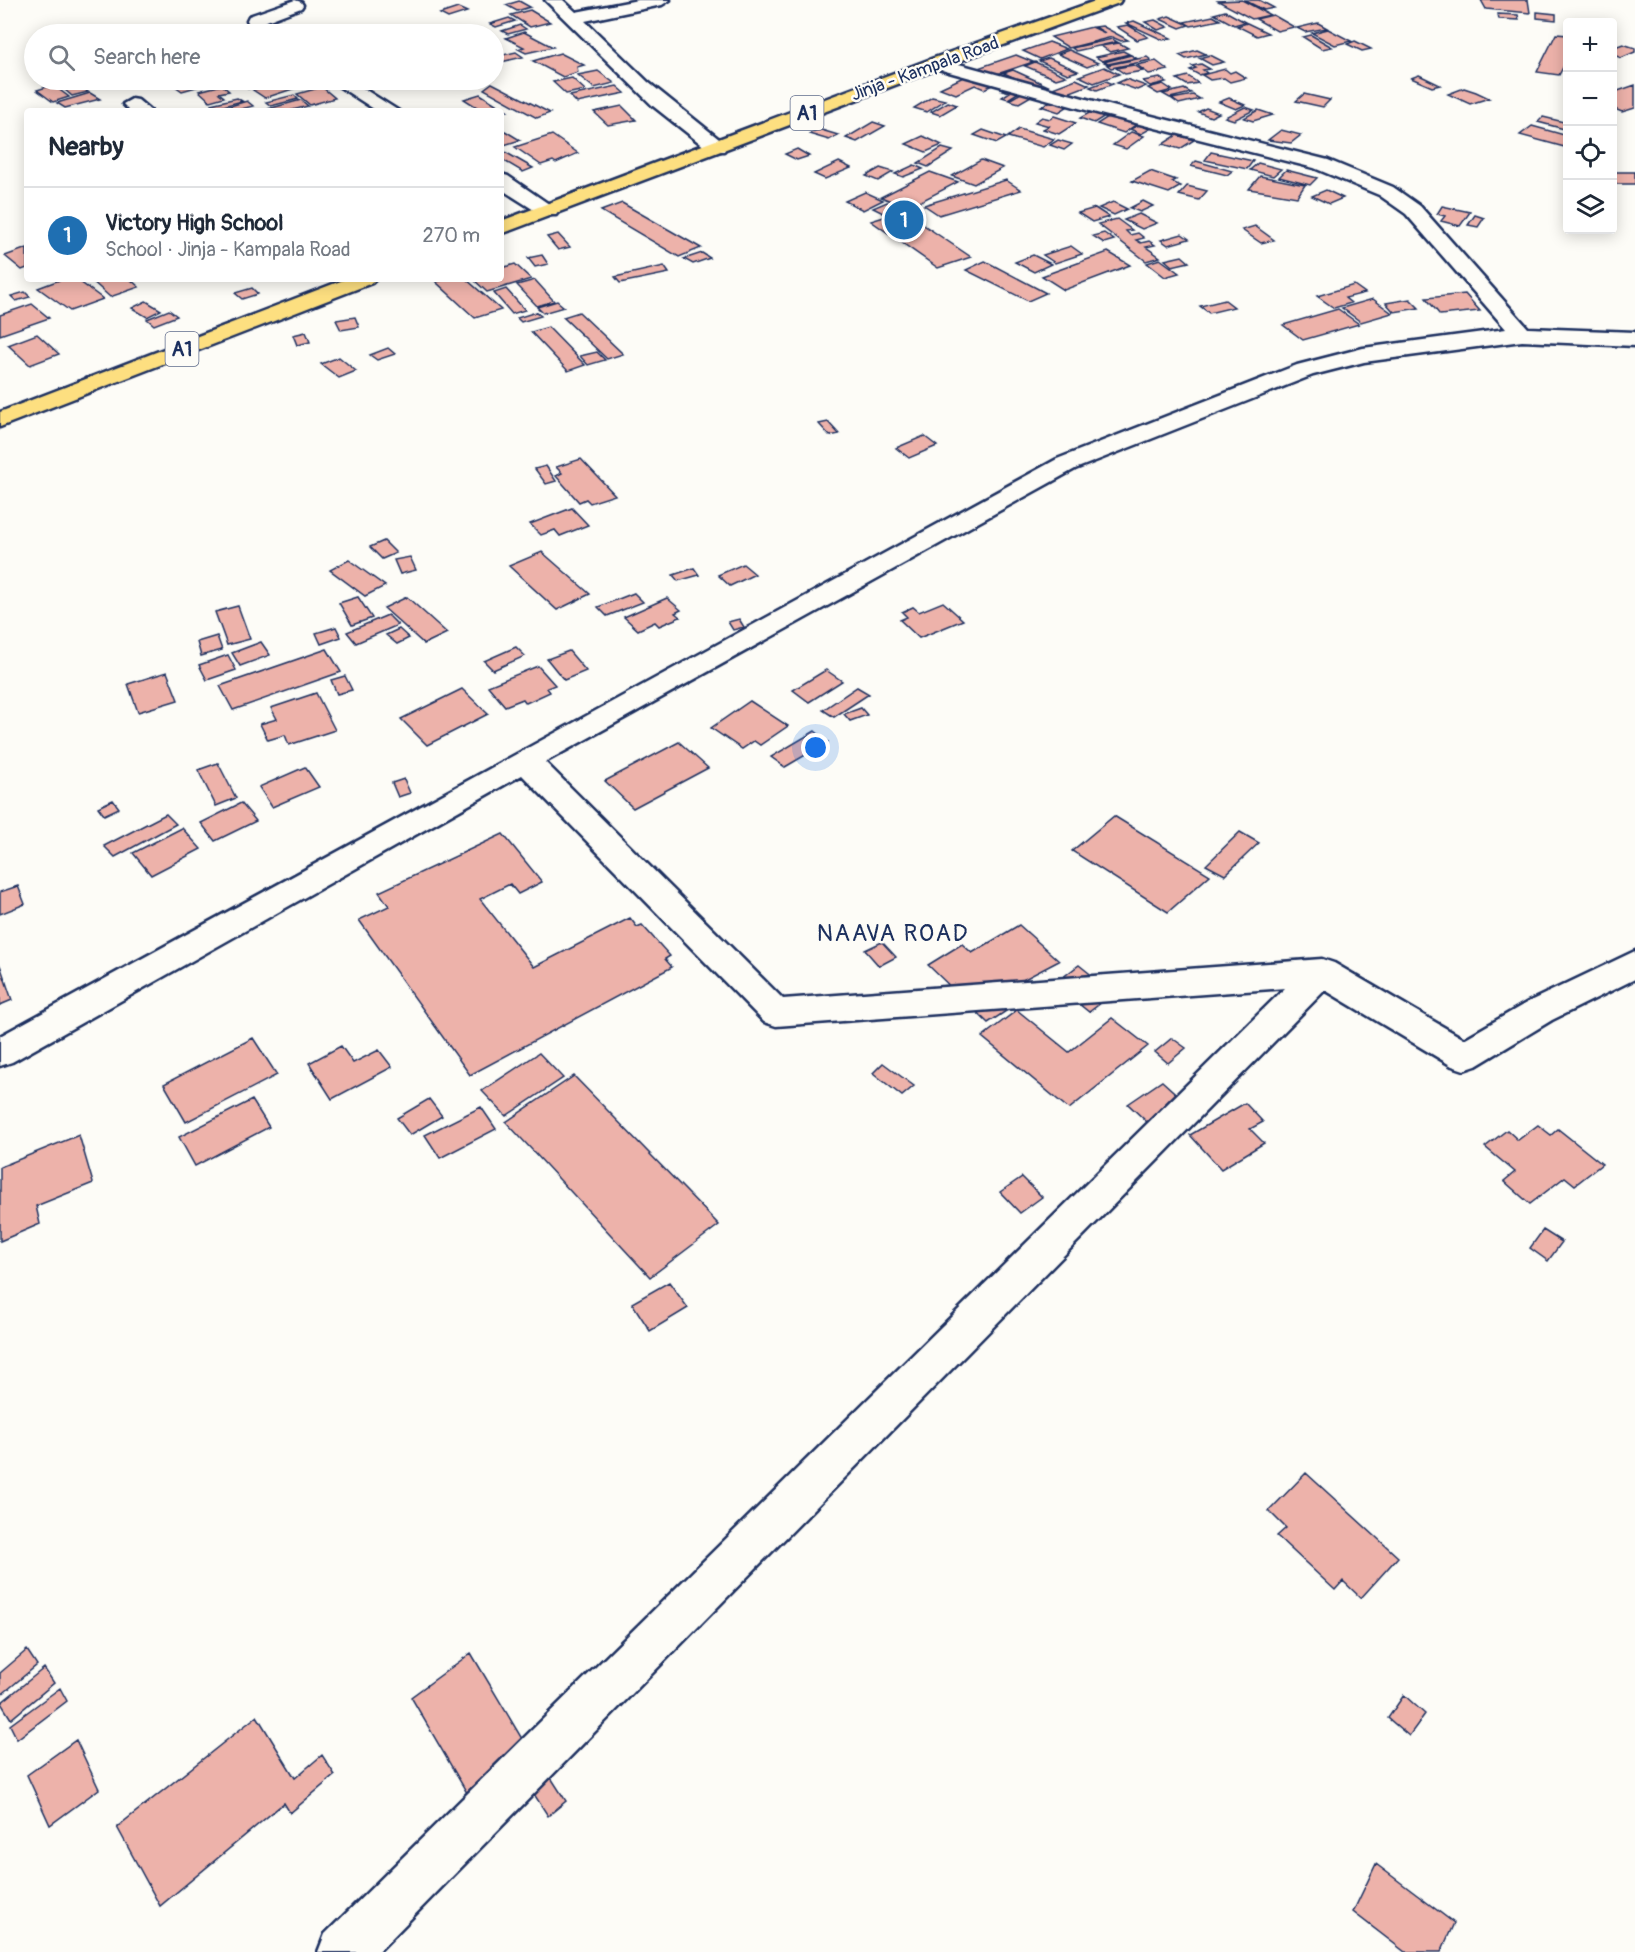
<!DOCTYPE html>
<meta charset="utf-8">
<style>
:root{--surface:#fff;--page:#f6f6f7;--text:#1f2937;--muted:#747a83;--line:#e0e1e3;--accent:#1f6fb2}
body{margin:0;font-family:Pangolin,sans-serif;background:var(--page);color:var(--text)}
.controls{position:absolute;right:18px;top:18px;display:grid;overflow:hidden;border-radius:6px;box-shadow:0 3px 15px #0003}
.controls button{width:54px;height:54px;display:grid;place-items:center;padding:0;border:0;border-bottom:2px solid var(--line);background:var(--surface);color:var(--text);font:30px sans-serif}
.you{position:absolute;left:816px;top:748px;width:21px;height:21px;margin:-15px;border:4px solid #fff;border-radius:50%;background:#1a73e8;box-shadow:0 0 0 9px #1a73e833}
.badge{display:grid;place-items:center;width:39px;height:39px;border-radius:50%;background:var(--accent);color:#fff;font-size:20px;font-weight:700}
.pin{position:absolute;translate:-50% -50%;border:3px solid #fff;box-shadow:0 2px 6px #0006}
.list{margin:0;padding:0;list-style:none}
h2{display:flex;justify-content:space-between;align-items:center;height:78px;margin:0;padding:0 24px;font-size:26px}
h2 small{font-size:20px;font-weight:400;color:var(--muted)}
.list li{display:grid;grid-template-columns:39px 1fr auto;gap:18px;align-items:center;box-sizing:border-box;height:96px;padding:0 24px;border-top:2px solid var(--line)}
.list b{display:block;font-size:22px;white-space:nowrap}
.list p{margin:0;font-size:20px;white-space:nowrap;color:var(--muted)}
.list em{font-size:20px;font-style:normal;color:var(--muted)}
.icon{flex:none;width:33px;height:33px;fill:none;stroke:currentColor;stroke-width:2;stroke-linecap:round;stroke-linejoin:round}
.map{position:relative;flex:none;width:1635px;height:1952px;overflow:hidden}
.search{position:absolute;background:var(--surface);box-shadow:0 3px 15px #0003;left:24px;top:24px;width:480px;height:66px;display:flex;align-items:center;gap:15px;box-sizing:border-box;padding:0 21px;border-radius:33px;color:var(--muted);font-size:22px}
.panel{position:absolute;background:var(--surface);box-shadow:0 3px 15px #0003;left:24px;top:108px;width:480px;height:174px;border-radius:6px}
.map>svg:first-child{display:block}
.building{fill:#edb2aa;stroke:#1b2f5e;stroke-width:1.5}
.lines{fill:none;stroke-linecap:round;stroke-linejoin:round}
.minor-casing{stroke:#1b2f5e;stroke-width:5}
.highway-casing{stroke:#1b2f5e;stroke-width:5}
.minor{fill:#fdfcf7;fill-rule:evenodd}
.highway{fill:#fddf80;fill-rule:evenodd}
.labels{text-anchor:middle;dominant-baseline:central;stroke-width:5;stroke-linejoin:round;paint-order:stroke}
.far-street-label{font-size:18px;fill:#1b2f5e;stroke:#fdfcf7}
.shield{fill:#fdfcf7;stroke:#5f6c8c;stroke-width:1.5}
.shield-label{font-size:20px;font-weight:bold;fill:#1b2f5e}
.quarter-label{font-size:24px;letter-spacing:1.5px;fill:#1b2f5e;stroke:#fdfcf7}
</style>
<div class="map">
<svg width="1635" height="1952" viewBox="0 0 1635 1952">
<rect width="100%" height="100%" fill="#fdfcf7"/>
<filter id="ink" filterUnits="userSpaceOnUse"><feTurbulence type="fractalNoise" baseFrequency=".0167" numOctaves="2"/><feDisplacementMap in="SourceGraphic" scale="12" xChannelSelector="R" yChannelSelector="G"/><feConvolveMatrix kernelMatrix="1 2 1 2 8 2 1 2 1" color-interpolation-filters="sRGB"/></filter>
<g filter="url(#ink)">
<path class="building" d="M1242,0L1270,15L1252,19L1218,1Z
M1244,0H1259L1274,8L1264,10Z
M1481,0H1528L1530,13L1486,9Z
M519,1L530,7L517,11L506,5Z
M458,8L467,12L448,18L440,14Z
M530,10L550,22L530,27L511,15Z
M1225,11L1245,22L1234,25L1214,14Z
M1537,12L1556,14V20L1537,18Z
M1498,14L1518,15L1519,20L1499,19Z
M1273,15L1294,27L1277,31L1256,19Z
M1169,16L1189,25L1180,28L1160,19Z
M1213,16L1220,20L1191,26L1184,22Z
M509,18L515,21L496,27L490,24Z
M1155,20L1168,27L1158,30L1145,22Z
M1134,21L1171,38L1163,40L1126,23Z
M1247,23L1268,33L1257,36L1237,26Z
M1318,23L1327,28L1305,32L1297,28Z
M520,25L526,29L508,34L502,31Z
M1128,25L1148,37L1137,40L1117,27Z
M1102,26L1128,40L1121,41L1112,37L1069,48L1051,37L1092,27L1105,33L1095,27Z
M1328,29L1351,41L1335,45L1312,33Z
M524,32L553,47L526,53L518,49L524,47L506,38Z
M1556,34L1568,35V58L1559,75L1537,72Z
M1311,35L1332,47L1322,49L1303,37Z
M1112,39L1117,42L1076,51L1072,48Z
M1355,41L1371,49L1362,51L1347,44Z
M1049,42L1067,49L1040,59L1023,51Z
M1119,43L1128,48L1110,52L1101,46Z
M1623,44L1635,48V52L1621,58L1612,54V48Z
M1069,50L1098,63L1087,67L1058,54Z
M1197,50L1206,54L1186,59L1179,55Z
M1123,51L1129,54L1102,61L1096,57Z
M516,52L523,57L501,62L494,57Z
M560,53L584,65L577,67L578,72L563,77L533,61Z
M1016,55L1033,62L994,75L978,68Z
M1131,55L1136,58L1108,64L1104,62Z
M1210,55L1224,62L1212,65L1199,58Z
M1147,57L1151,60L1111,68L1107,65Z
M1049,58L1078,71L1068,74L1039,61Z
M1156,61L1168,70L1149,74L1137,65Z
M1035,62L1066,76L1056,79L1025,66Z
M1201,64L1210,69L1203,70L1207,73L1199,75L1190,70L1196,68L1192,66Z
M1134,65L1143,71L1125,74L1116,68Z
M1104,67L1119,74L1094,83L1079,76Z
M1225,69L1230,73L1235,71L1246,78L1230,82L1224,78L1210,80L1202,75Z
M1013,70L1048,86L1039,89L1004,73Z
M598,71L614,83L594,88L578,75Z
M972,73L997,83L984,89L975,85L956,94L940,88Z
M1419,75L1440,85L1432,87L1411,78Z
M1188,76L1198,83L1187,85L1177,79Z
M572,78L585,90L566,94L553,82Z
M1160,78L1166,82L1150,86L1143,81Z
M1076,79L1089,85L1063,95L1050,89Z
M1126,79L1146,86L1137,90L1117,83Z
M73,80L88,92L72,96L57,83Z
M174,80H200L207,84L182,91L168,81Z
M257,80H279L248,89L240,84Z
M288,80H310L314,82L265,98L253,90Z
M1106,81L1113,84L1097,90L1090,87Z
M492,83L550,113L537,118L484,89Z
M1163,84L1172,90L1158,94L1148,88Z
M53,85L69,97L53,102L37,90Z
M222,85L229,91L219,93L224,97L210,101L199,91Z
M1010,85L1024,89L1008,99L1002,97L1010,92L1002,90Z
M1635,85V108L1622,112L1612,108V93Z
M617,86L625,93L577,103L570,96Z
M322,87L335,98L310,105L297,94Z
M1464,88L1476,92L1489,98L1470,104L1448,94Z
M1028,89L1038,92L1019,103L1009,100Z
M1184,89L1191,93L1170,98L1163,94Z
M90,93L100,99L65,108L57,103Z
M480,94L507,111H483L464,99Z
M1304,94L1330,100L1323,107L1296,101Z
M294,95L298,99L271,106L266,102Z
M1193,95L1200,99L1179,104L1172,99Z
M932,97L945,100L927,112L914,108Z
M237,98L242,101L216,108L211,104Z
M1229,98L1245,105L1236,109L1219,102Z
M301,100L308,106L289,111L268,109Z
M1053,100L1070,105L1059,112L1041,106Z
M247,101L253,106L234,111L220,109Z
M948,102L957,105L940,115L931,112Z
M622,106L636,120L608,125L594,112Z
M1245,107L1254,110L1234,120L1225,117Z
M1206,108L1219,113L1211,117L1198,112Z
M1258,110L1273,115L1253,121L1244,118Z
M1091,112L1105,116L1094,123L1080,118Z
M1111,115L1138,123L1124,133L1097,124Z
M1054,116L1076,123L1059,134L1043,129L1049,126L1035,122L1042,117L1050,119Z
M1543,117L1568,123V130L1538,122Z
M873,122L885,126L857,142L846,138Z
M1139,125L1150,129L1141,134L1130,129Z
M1532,126L1568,136V148L1520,135Z
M818,129L838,135L829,140L809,134Z
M1019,129L1054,139L1043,147L1008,137Z
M983,130L1006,138L997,143L974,135Z
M1281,130L1301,135L1291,143L1268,140Z
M505,131L520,140L504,145L501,143V132Z
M1131,132L1144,136L1126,149L1113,145Z
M552,135L578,153L556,163L553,161L541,165L515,147Z
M1177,135L1194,140L1180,149L1163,144Z
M923,136L942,145L926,152L906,144Z
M1058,140L1072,144L1064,150L1050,145Z
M942,148L953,151L928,167L918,163Z
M797,149L809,156L797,160L785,154Z
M505,152L533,168L523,172L501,159V153Z
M1211,152L1253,161L1247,169L1205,160Z
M981,160L1003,168L974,184L952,176Z
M1196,161L1232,171L1227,175L1191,166Z
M839,162L851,168L825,179L814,174Z
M1258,163L1281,169L1273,176L1250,170Z
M914,165L923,169L903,177L895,174Z
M880,168L893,172L878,181L866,176Z
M1286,170L1317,178L1310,185L1279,177Z
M1150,171L1176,180L1172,182L1181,186L1169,193L1132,181Z
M930,172L958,182L908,208L881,197Z
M1612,172H1635V184H1612Z
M1260,176L1305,185L1297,197L1249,189Z
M1006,180L1021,190L939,215L924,205Z
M1187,186L1207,191L1199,200L1179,195Z
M1326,190L1343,198L1329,204L1312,196Z
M865,192L883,200L863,210L845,201Z
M1143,201L1153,206L1140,212L1130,208Z
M887,202L899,207L885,214L873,208Z
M1113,202L1127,209L1114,215L1099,208Z
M622,203L701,248L679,257L601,211Z
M1442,206L1470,212L1460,226L1441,221L1445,216L1437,214Z
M1095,208L1109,217L1092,222L1078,213Z
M903,211L971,257L938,268L871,221Z
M1139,214L1157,223L1142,229L1124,220Z
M1475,215L1484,218L1478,227L1468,225Z
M1117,219L1132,230L1126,231L1130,235L1138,233L1144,238L1136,240L1141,243L1149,241L1155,245L1146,247L1160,257L1146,261L1098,224Z
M1255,226L1274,240L1261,243L1242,230Z
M1104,233L1114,240L1104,243L1093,236Z
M558,234L570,247L558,250L547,237Z
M1182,234L1189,239L1168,245L1161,240Z
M1071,246L1082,254L1055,263L1043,255Z
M27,248V268L22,270L5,256Z
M1108,252L1130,265L1064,290L1042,276Z
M702,253L710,258L693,264L684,259Z
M542,255L548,264L535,267L528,258Z
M1033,255L1051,264L1034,272L1015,262Z
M1182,256L1189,262L1172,266L1165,260Z
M1160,259L1179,273L1165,277L1147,263Z
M985,261L1046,293L1028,301L966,270Z
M515,264L531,279L487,292L473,279H501V268Z
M664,266L669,273L620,283L615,277Z
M62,279H76L103,299L70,311L38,288Z
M90,279H130L139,287L110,297Z
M447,279H466L501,310L475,318L436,282Z
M535,280L554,301L537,306L517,285Z
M1354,285L1365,293L1345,298L1351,303L1334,308L1317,296Z
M252,288L258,294L242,299L235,293Z
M506,289L525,310L512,314L494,293Z
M25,292L30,297L16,301L11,296Z
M1465,294L1480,311L1440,315L1426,298Z
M1373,299L1392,313L1361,322L1342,308Z
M1410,299L1419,308L1394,312L1386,303Z
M1225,300L1234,307L1209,313L1200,306Z
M146,301L161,310L147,317L132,308Z
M557,301L564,307L543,313L537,307Z
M32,304L49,318L0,335V315Z
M1338,309L1359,324L1303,340L1283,325Z
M169,310L177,316L154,325L147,319Z
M536,312L541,316L521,322L517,318Z
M579,312L623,354L607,359L563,317Z
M355,317L359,327L341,330L336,320Z
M548,327L585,365L568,371L531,332Z
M306,332L310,342L297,345L293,335Z
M37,334L59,354L30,365L8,345Z
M388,348L395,354L377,360L370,355Z
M597,352L605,360L588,365L580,356Z
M339,357L356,371L339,378L321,364Z
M828,422L839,434L830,436L819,424Z
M924,436L937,446L909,458L896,448Z
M581,459L615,495L590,503L586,499L579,502L556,476L562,473L556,467Z
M546,466L556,481L546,484L535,469Z
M572,508L588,525L560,536L555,530L541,535L530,524Z
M384,541L396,553L382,559L370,547Z
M542,552L590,594L557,610L509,566Z
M410,557L416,570L400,574L394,560Z
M349,560L385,586L365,596L330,570Z
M743,564L755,574L730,586L718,575Z
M694,568L699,575L678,581L673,575Z
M634,593L643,602L607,616L598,607Z
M358,597L372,618L352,625L339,603Z
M407,597L447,633L424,644L384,608Z
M667,598L681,610L675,613L680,617L659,626L655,622L638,630L624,617Z
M943,602L963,620L919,638L900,620L907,617L902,612L913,607L919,612Z
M238,606L250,639L227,645L215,612Z
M388,615L398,625L356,643L347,632Z
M739,619L744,627L733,630L728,622Z
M336,627L341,637L321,644L316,633Z
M399,629L409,638L397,644L386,635Z
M217,636L222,650L201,656L197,642Z
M261,642L270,655L240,666L232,653Z
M516,647L525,656L493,670L484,661Z
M327,649L341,672L233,710L220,686Z
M569,651L586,671L564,680L547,659Z
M228,655L236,670L207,680L199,665Z
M538,666L555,685L547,688L550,692L526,703L523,699L505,706L488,686Z
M826,670L842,681L809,702L793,690Z
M167,672L178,700L138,712L128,684Z
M345,676L352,690L337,694L331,680Z
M857,687L869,694L834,717L823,710Z
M462,689L488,714L427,745L401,719Z
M316,693L335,730L289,745L285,735L268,740L260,724L277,719L271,708Z
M750,701L788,726L760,745L754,741L742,749L711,728Z
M861,708L867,715L850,721L844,714Z
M815,731L828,742L785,767L771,757Z
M679,742L708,768L633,808L605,781Z
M218,763L236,798L216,806L198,770Z
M305,767L319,787L272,807L259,787Z
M404,779L410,793L398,797L392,783Z
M113,800L119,808L104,815L98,807Z
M241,803L256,821L215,841L201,823Z
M166,814L176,824L115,857L104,846Z
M1114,816L1210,875L1168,912L1072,851Z
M182,828L201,849L151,875L133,853Z
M1240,832L1259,843L1225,875L1206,865Z
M503,834L542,882L518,894L510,884L480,899L534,967L630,918L637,927L642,925L670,956L665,959L672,967L470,1075L359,920L389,906L379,892Z
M18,886L25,904L0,914V892Z
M1019,925L1059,961L1009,987L1023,1000L988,1023L928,965L962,944L972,953Z
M882,942L896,957L879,966L865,950Z
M0,965L12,1000L0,1005Z
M1079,965L1114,993L1089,1012L1054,984Z
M1017,1010L1069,1052L1112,1018L1148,1046L1069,1109L982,1037Z
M253,1038L277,1075L186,1122L164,1084Z
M1172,1038L1186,1048L1168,1063L1155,1052Z
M341,1046L353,1063L379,1050L392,1067L332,1099L309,1063Z
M539,1053L563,1078L506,1116L482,1091Z
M883,1063L914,1086L902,1096L873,1073Z
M574,1076L719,1225L650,1277L506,1122Z
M1162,1081L1183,1100L1148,1123L1128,1104Z
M429,1099L442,1116L410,1135L397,1118Z
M252,1100L269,1127L195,1166L179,1137Z
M1245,1103L1263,1122L1250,1129L1264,1143L1221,1169L1190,1135Z
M481,1107L496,1129L440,1158L425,1135Z
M1538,1125L1551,1135L1558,1129L1602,1164L1575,1185L1565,1177L1530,1204L1504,1181L1515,1172L1485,1147L1507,1130L1518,1140Z
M79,1135L93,1183L36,1206L40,1224L0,1241V1167Z
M1022,1177L1042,1197L1020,1213L1000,1192Z
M1543,1230L1562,1242L1548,1261L1530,1248Z
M669,1282L688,1308L650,1331L632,1303Z
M1306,1473L1398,1557L1361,1598L1343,1581L1335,1590L1277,1536L1286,1528L1269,1511Z
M27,1650L37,1665L0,1696V1673Z
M471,1653L534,1759L474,1805L411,1697Z
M44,1668L54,1683L11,1719L1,1703Z
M60,1688L67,1701L17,1739L10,1725Z
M1404,1695L1425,1714L1409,1736L1388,1718Z
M257,1716L295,1778L322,1755L335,1775L290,1813L284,1803L160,1906L117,1827Z
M76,1740L99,1789L50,1825L27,1775Z
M548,1773L566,1801L548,1816L530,1788Z
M1376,1864L1454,1923L1441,1952H1405L1353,1912Z"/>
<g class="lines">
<defs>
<path id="minor" d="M295,0L301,2L303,5L301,8L264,22L278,34H260L251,29L247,20L249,16Z
M545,0H563L576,12L638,0H670L662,5L585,21L648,82L724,143L726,147L724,151H710L653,106Z
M937,58L1116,107L1328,160L1393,187L1420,206L1528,328L1635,332V346L1522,341L1364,362L1313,375L1075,469L545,762L783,999L1322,959L1334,963L1464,1039L1528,1002L1635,951V979L1552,1020L1476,1066L1464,1070L1452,1066L1325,990L378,1952H318L325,1934L1285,988L776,1026L764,1022L522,775L12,1062L0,1066V1036L1057,459L1297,365L1363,348L1506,329L1406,214L1379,195L1314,168L1104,115L931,67L928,63Z
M329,80H350L399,111H377Z
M132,99L138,100L151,111H130L123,104Z
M501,174L508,176L559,211L556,215H542L501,189Z"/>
<path id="highway" d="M1098,0H1121L1119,3L943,67L501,234V221L931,59Z
M346,279H376L372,283L0,427V412Z"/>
</defs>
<use href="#minor" class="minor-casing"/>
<use href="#highway" class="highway-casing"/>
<use href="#minor" class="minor"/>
<use href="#highway" class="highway"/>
</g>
</g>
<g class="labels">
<g class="far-street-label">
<text transform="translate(925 69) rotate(-20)">Jinja - Kampala Road</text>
</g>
<g class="shield">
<rect x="790.5" y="96" width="33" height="34" rx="4.5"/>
<rect x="165.5" y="332" width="33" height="34" rx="4.5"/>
</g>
<g class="shield-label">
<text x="807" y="113">A1</text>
<text x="182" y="349">A1</text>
</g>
<g class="quarter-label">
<text x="893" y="933">NAAVA ROAD</text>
</g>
</g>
</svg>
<div class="controls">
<button>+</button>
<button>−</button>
<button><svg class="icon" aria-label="locate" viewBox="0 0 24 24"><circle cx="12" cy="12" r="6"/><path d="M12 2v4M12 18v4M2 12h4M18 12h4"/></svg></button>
<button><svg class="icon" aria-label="layers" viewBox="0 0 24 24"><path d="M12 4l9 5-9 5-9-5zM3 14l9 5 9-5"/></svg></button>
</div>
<div class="you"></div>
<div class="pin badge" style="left:904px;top:220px">1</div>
<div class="search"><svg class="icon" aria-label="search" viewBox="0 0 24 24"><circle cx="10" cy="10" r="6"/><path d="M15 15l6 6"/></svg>Search here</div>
<section class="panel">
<h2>Nearby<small></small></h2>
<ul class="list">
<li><span class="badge">1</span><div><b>Victory High School</b><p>School · Jinja - Kampala Road</p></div><em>270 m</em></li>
</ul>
</section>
</div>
